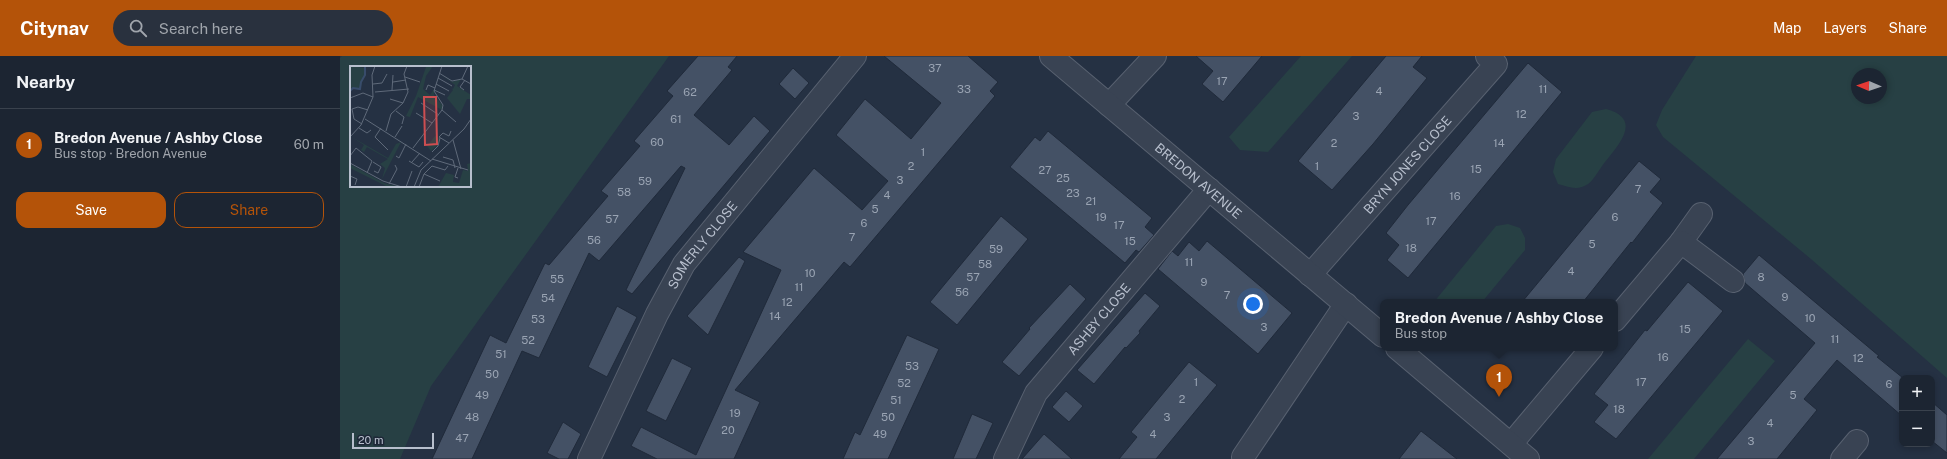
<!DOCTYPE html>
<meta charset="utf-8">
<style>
:root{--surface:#1c2532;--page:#29313e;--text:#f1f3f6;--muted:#a0a5ac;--line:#3a424d;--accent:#b45309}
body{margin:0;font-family:"Public Sans",sans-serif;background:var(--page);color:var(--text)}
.controls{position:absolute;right:12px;bottom:12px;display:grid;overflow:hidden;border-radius:8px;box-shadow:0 2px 6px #0003}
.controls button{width:36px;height:36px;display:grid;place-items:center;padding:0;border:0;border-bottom:1px solid var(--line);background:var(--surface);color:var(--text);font:20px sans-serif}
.compass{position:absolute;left:1511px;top:12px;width:36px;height:36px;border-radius:50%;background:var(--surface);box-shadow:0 2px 6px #0003;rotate:272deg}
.scale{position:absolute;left:12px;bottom:10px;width:82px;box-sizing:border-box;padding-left:4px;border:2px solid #b7bfcd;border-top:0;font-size:11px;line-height:14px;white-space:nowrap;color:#b7bfcd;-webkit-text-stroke:3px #1e2838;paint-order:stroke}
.you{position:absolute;left:913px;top:248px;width:14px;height:14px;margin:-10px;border:3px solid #fff;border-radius:50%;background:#1a73e8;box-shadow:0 0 0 6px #1a73e833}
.badge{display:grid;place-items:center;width:26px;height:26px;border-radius:50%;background:var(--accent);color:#fff;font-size:13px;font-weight:700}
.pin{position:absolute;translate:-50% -33px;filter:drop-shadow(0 1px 2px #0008)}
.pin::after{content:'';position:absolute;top:21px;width:14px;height:12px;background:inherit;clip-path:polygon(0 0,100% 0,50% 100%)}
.popup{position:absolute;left:1040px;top:243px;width:238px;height:52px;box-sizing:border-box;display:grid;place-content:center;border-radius:8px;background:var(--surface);filter:drop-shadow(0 1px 3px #0005);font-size:13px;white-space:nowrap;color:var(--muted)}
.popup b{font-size:15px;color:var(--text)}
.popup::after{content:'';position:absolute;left:50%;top:100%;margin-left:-8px;border:8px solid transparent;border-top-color:var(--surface)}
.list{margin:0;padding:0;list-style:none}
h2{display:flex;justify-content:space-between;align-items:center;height:52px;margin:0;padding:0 16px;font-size:17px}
h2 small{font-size:13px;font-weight:400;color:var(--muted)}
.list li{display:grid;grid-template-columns:26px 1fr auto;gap:12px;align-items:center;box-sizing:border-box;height:72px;padding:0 16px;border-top:1px solid var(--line)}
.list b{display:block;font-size:15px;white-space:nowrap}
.list p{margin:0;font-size:13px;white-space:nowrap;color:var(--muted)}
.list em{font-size:13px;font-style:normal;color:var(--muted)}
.actions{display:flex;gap:8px;padding:12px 16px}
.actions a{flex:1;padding:9px 0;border:1px solid var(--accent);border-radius:12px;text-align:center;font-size:14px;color:var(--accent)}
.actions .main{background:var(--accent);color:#fff}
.icon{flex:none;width:22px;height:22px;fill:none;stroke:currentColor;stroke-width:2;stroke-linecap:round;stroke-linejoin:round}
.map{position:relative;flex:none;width:1607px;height:403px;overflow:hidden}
header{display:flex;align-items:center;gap:24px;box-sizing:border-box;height:56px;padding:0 20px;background:var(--accent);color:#fff}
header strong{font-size:19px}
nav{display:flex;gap:22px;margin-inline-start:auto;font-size:14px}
.search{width:280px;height:36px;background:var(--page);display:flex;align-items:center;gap:10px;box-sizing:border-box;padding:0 14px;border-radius:22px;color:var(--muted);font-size:15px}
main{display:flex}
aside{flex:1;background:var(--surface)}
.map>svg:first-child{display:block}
.green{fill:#274044;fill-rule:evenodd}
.building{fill:#445165;stroke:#202a3a}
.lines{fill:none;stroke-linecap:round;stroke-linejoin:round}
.minor-casing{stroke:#586170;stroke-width:24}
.tertiary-casing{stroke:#586170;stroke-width:24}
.minor{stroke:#394353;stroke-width:22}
.tertiary{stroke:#394353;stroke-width:22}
.labels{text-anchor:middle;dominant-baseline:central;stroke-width:3;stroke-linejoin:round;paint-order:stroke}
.number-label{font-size:11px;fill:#9aa4b3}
.street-label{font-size:13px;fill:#b7bfcd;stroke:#1e2838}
.inset-river{fill:none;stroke:#384c6b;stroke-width:2}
.inset-road{fill:none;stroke:#5f6a7a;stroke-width:1}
.view{fill:#ce4e51;fill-opacity:0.15;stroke:#ce4e51;stroke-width:2}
.inset-edge{fill:none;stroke:#b7bfcd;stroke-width:2}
</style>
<header>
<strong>Citynav</strong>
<div class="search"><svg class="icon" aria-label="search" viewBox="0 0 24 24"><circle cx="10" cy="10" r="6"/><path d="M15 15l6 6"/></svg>Search here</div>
<nav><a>Map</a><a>Layers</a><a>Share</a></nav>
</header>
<main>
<aside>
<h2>Nearby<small></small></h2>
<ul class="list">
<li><span class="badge">1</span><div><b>Bredon Avenue / Ashby Close</b><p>Bus stop · Bredon Avenue</p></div><em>60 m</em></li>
</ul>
<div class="actions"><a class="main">Save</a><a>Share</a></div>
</aside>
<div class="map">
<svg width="1607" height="403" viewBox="0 0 1607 403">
<rect width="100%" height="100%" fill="#253143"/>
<path class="green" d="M2,0H329L91,330L60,403H0V2ZM11,11H130V130H11Z
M961,0H1012L928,96L900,94L889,81Z
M1356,0H1607V322L1471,203L1323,81L1316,69L1322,54ZM1517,18H1541V42H1517Z
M1266,53C1303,63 1279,88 1265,106C1260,112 1254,124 1248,128C1238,135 1228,131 1218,128L1213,116L1216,103L1252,56Z
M1168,168L1180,172L1185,182V194L1142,246H1094L1156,170Z
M1408,283L1435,305L1354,403H1308Z"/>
<path class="building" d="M358,0H397L388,11L392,14L354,59L389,89L414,60L430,75L292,238L286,234L345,112L341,110L259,205L249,197L199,302L182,295L132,403H92L150,279L166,287L205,207L209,209L268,140L261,135L300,90L294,85L333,40L327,35Z
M544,0H628L658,26L650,35L655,40L510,211L504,206L395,334L420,346L394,403H317L291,390L301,371L356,399L441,214L403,196L474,112L522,154L548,125L496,79L525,43L571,83L601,47Z
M856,0H922L883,46L862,28L873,15Z
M1046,0H1082L1073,11L1087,22L1033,88L992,134L958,105Z
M1188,7L1222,36L1068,222L1047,204L1059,189L1046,177L1068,149Z
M453,12L469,27L455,43L439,28Z
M708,75L812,162L805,171L814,179L799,196L796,194L785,207L670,111L695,81L700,85Z
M1299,105L1321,123L1310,136L1323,147L1292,187L1291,186L1243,246H1182Z
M661,160L688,183L617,269L590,246Z
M867,185L952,257L918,298L818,213L832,195L838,200L849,186L859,195Z
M1419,199L1539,300L1537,301L1563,322L1562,360L1497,304L1464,343L1477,354L1437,403H1377L1475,287L1405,227L1403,218Z
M399,201L405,205L368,279L347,260Z
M1348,226L1383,255L1276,383L1254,366L1268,349L1254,338L1305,274L1307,275Z
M730,228L746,243L679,320L662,306L690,273L689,272Z
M805,237L820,250L799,275L800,277L786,292L785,291L754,328L737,314Z
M277,250L297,261L267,321L248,311Z
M567,279L599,293L548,403H503L515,376L520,379Z
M332,302L352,312L326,365L306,355Z
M849,306L877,329L816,403H779L797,381L791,376Z
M726,335L743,350L729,366L712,351Z
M1592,346L1607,359V397L1592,385Z
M632,358L653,367L636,403H613Z
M223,366L241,378L228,403H219L207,397Z
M1081,375L1117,403H1059Z
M704,378L732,403H682Z"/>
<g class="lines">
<defs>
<g id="minor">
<path d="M769,49L815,0"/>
<path d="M1341,186L1361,158"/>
<path id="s1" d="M970,219L1156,8L1147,0"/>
<path d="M1275,264L1341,186L1393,225"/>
<path d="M1171,388L1252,292"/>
<path d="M903,401L1006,248"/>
<path id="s2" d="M249,403L317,258L344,208L515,0"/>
<path id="s3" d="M665,403L696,337L869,133"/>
<path d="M1502,403L1517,385"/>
</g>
<g id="tertiary">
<path id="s4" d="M711,0L1043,280"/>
<path d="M1057,292L1188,403"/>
</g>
</defs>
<use href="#minor" class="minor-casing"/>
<use href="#tertiary" class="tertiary-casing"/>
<use href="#minor" class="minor"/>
<use href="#tertiary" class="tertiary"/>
</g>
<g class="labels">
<g class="number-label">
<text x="595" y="12">37</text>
<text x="882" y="25">17</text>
<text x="624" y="33">33</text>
<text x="1203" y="33">11</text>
<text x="1039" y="35">4</text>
<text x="350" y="36">62</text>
<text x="1181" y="58">12</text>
<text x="1016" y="60">3</text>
<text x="336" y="63">61</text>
<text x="317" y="86">60</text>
<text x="994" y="87">2</text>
<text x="1159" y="87">14</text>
<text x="583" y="96">1</text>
<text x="571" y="110">2</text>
<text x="977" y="110">1</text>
<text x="1136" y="113">15</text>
<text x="705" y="114">27</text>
<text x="723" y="122">25</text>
<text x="560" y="124">3</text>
<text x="305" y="125">59</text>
<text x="1298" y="133">7</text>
<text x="284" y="136">58</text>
<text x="733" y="137">23</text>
<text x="547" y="139">4</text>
<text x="1115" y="140">16</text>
<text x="751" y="145">21</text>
<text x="535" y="153">5</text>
<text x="761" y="161">19</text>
<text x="1275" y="161">6</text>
<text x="272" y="163">57</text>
<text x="1091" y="165">17</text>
<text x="524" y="167">6</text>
<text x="779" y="169">17</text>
<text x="512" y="181">7</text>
<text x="254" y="184">56</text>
<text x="790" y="185">15</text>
<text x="1252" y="188">5</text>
<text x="1071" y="192">18</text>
<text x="656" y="193">59</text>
<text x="849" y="206">11</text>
<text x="645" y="208">58</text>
<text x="1231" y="215">4</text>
<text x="470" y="217">10</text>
<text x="633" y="221">57</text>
<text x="1421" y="221">8</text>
<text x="217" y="223">55</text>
<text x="864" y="226">9</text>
<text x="459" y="231">11</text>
<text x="622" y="236">56</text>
<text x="887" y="239">7</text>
<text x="1445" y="241">9</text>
<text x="208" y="242">54</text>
<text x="447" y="246">12</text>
<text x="435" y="260">14</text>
<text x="1470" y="262">10</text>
<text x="198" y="263">53</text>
<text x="924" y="271">3</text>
<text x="1345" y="273">15</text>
<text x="1495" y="283">11</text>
<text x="188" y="284">52</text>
<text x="161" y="298">51</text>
<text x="1323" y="301">16</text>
<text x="1518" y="302">12</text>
<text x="572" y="310">53</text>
<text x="152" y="318">50</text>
<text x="856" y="326">1</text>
<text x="1301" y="326">17</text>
<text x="564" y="327">52</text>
<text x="1549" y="328">6</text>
<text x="142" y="339">49</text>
<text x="1453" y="339">5</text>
<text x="842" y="343">2</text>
<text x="556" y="344">51</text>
<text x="1279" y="353">18</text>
<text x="395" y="357">19</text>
<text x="132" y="361">48</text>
<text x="548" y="361">50</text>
<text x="827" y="361">3</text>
<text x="1430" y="367">4</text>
<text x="388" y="374">20</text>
<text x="540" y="378">49</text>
<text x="813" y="378">4</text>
<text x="122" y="382">47</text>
<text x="1411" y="385">3</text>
</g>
<g class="street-label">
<text stroke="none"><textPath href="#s1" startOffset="147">BRYN JONES CLOSE</textPath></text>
<text stroke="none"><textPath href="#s4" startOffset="193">BREDON AVENUE</textPath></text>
<text stroke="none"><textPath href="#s2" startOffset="243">SOMERLY CLOSE</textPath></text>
<text stroke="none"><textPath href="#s3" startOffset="170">ASHBY CLOSE</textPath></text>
</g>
</g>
<g transform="translate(10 10)">
<rect width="121" height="121" fill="#253143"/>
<path d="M0,0L16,2L10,24L3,22L0,25ZM83,0L76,10L73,23L80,29L84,23V29L93,40L92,44L68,31L60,51L56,50L66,30L76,1ZM90,8L102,16L111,13L107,20L121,29V33H117L110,48L97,32L103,24L101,22L103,23L105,19ZM85,70L90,72L88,79L81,85L77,80ZM2,71L38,92L46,78L51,76L32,113L35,102L30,98L38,93L17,81L14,86L11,84L14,79ZM121,97V121H88L96,107L104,109L103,116L109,117L113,104L118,105L117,98ZM0,98L34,117L49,121H38L0,102Z" fill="#274044"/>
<path class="inset-river" d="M0,25L3,22L10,23L11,16L15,9V0"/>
<path class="inset-road" d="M89,7L102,15L112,13L121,18M55,11L70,16M88,12L102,20M112,13L118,0M43,16L56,14M23,18L32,17L37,8M86,18L99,25M42,24L43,9M76,24L78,19L85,22M84,24L95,29M114,24L110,21L115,14M25,26L59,23M0,32L13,27L23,31M40,33L53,37M71,37L89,49M92,44L106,56M46,45L54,51L52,58M66,47L82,57M15,53L81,95M12,58L4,53L2,43L8,41L18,44M9,62L17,67L21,64M31,62L25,71L38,84M36,65L41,48L53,37L58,26L54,8L57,0M0,71L11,59L23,31L22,9L25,0M45,71L52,60M103,74L111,103M99,77L89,71L93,67L99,70L101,65M63,82L92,44L93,39L84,25L92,0M82,86L88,80L90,72M0,90L6,82L22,95L17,107M46,90L49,92L56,78M93,91L103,94L105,102M82,93L118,104M59,95L69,101L73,96M23,96L31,101L28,107L24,105M62,96L70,87M0,97L33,115L52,121M108,102L105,111L108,112M0,110L7,113L5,119M90,115L74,108L82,100L95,104L98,100M39,118L47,103L45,99M0,121H14M56,121L62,105M64,121L71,104L114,63L121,53M69,121L74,108"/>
<path class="view" d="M74,31H86L87,78L75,79Z"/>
<rect width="121" height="121" class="inset-edge"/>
</g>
</svg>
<div class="controls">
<button>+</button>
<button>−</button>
</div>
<svg class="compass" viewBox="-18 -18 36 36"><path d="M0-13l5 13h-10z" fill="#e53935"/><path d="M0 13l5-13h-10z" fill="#a0a5ac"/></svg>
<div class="scale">20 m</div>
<div class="you"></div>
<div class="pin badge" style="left:1159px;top:341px">1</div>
<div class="popup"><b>Bredon Avenue / Ashby Close</b>Bus stop</div>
</div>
</main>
